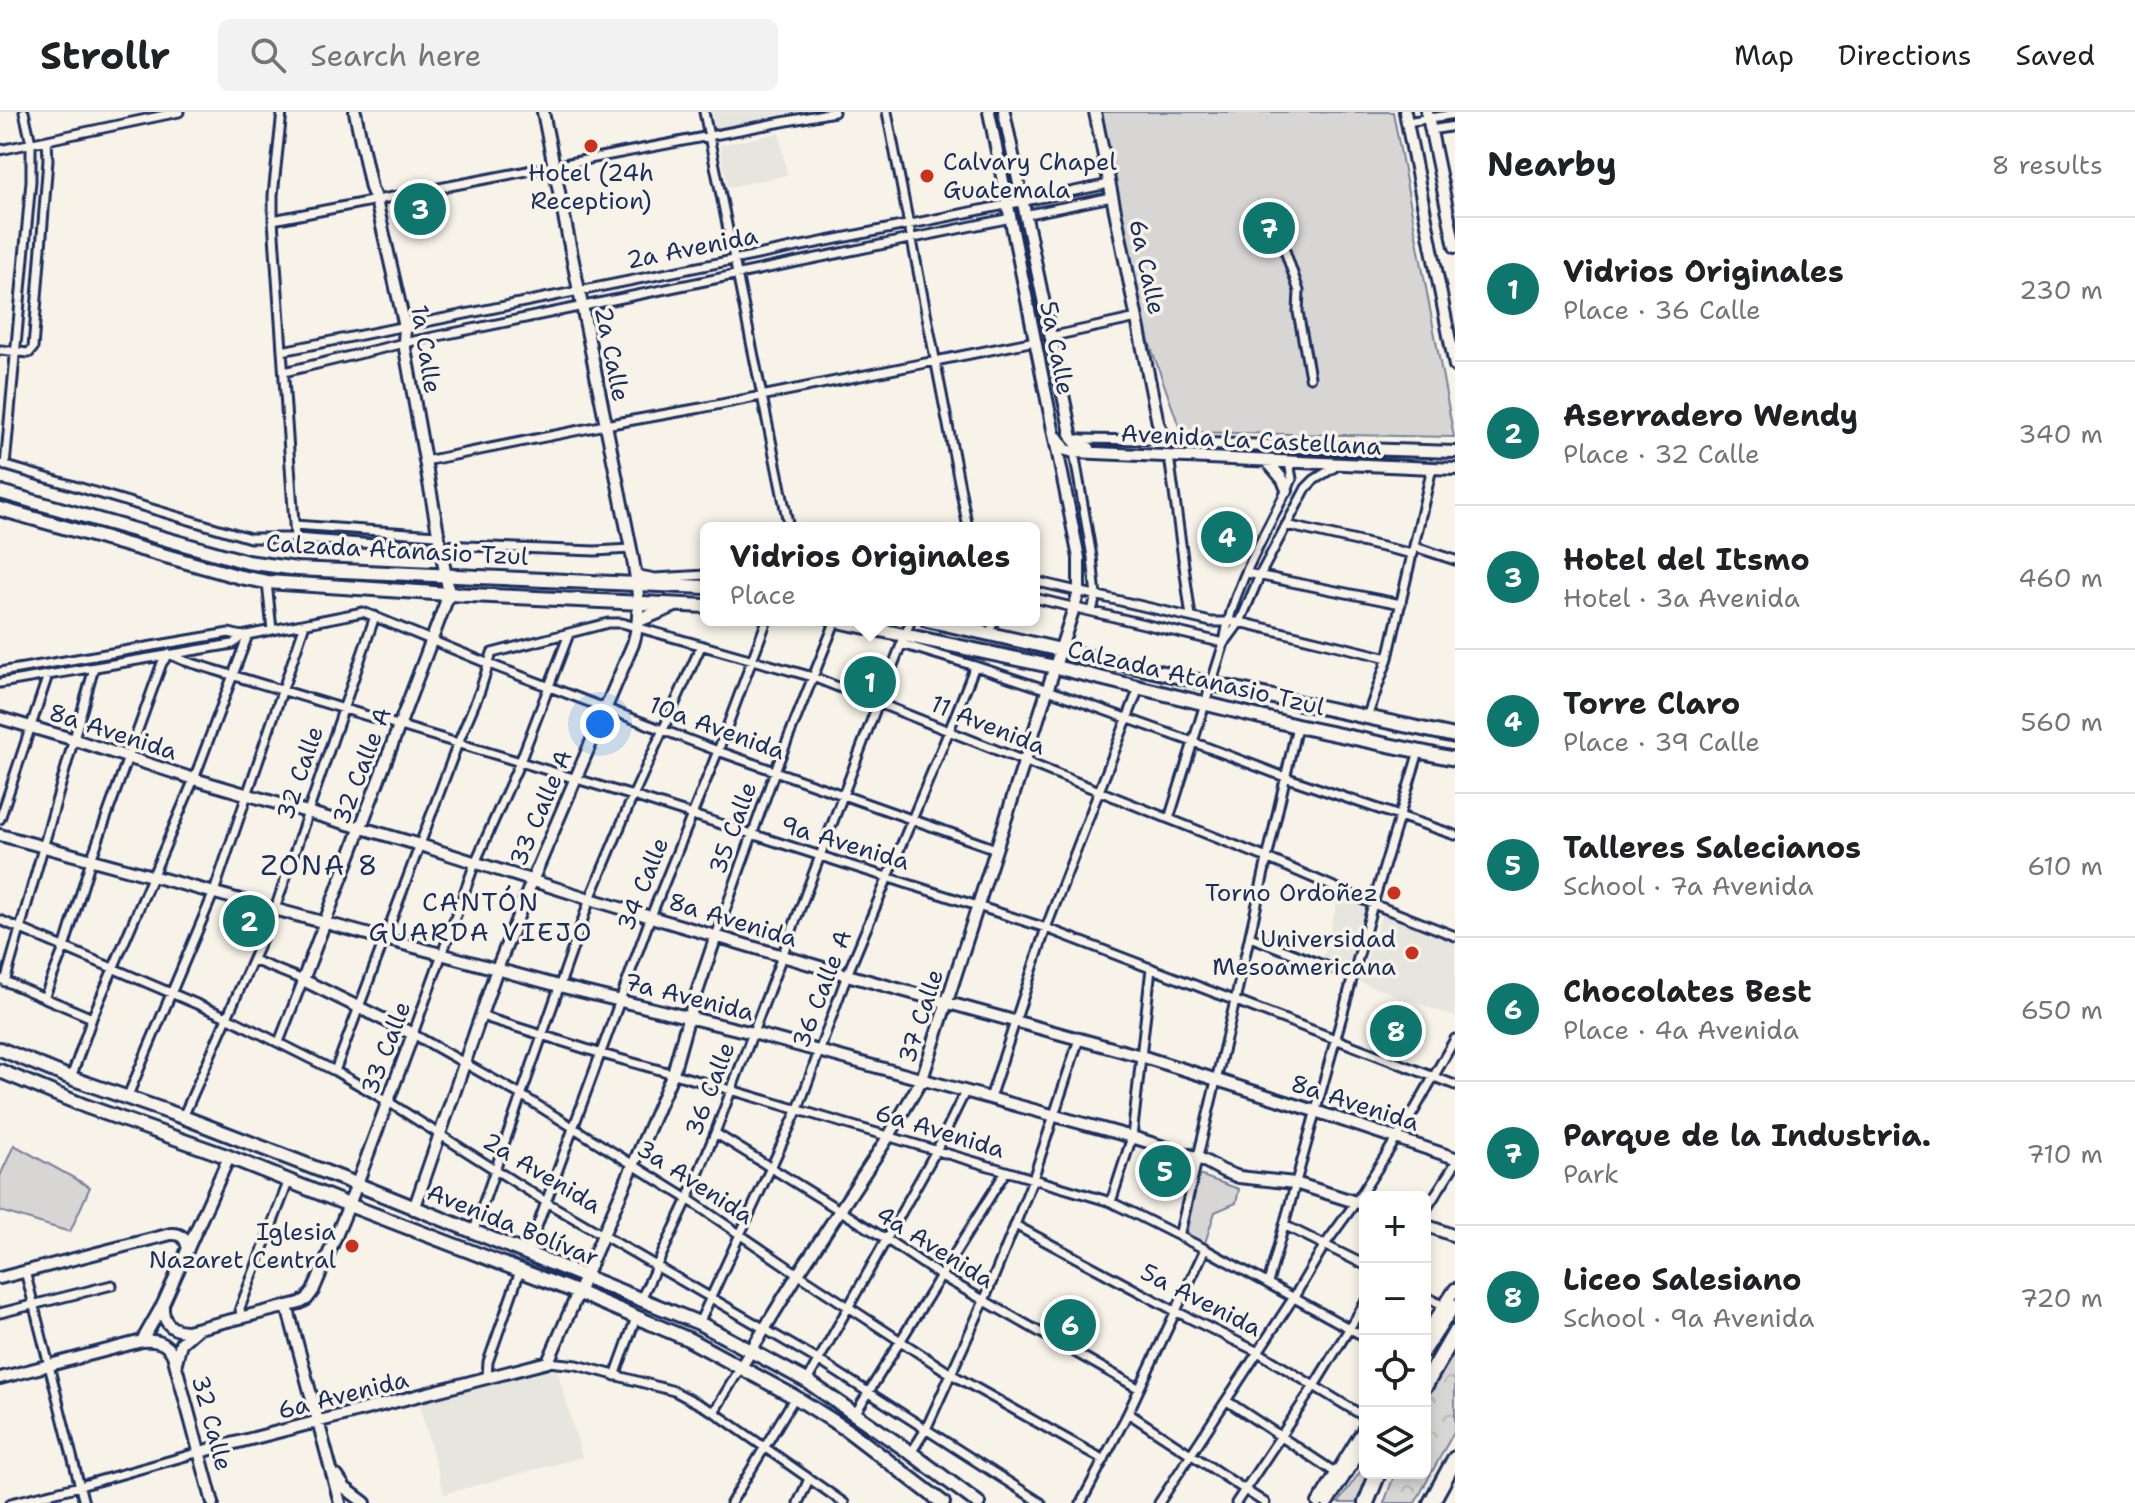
<!DOCTYPE html>
<meta charset="utf-8">
<style>
:root{--surface:#fff;--page:#f2f2f2;--text:#202124;--muted:#757577;--line:#e0e0e0;--accent:#0f766e}
body{margin:0;font-family:"Shantell Sans",sans-serif;background:var(--page);color:var(--text)}
.controls{position:absolute;right:24px;bottom:24px;display:grid;overflow:hidden;border-radius:12px;box-shadow:0 4px 12px #0003}
.controls button{width:72px;height:72px;display:grid;place-items:center;padding:0;border:0;border-bottom:2px solid var(--line);background:var(--surface);color:var(--text);font:40px sans-serif}
.you{position:absolute;left:600px;top:612px;width:28px;height:28px;margin:-20px;border:6px solid #fff;border-radius:50%;background:#1a73e8;box-shadow:0 0 0 12px #1a73e833}
.badge{display:grid;place-items:center;width:52px;height:52px;border-radius:50%;background:var(--accent);color:#fff;font-size:26px;font-weight:700}
.pin{position:absolute;translate:-50% -50%;border:4px solid #fff;box-shadow:0 2px 8px #0006}
.popup{position:absolute;left:700px;top:410px;width:340px;height:104px;box-sizing:border-box;display:grid;place-content:center;border-radius:12px;background:var(--surface);filter:drop-shadow(0 2px 6px #0005);font-size:26px;white-space:nowrap;color:var(--muted)}
.popup b{font-size:30px;color:var(--text)}
.popup::after{content:'';position:absolute;left:50%;top:100%;margin-left:-16px;border:16px solid transparent;border-top-color:var(--surface)}
.list{margin:0;padding:0;list-style:none}
h2{display:flex;justify-content:space-between;align-items:center;height:104px;margin:0;padding:0 32px;font-size:34px}
h2 small{font-size:26px;font-weight:400;color:var(--muted)}
.list li{display:grid;grid-template-columns:52px 1fr auto;gap:24px;align-items:center;box-sizing:border-box;height:144px;padding:0 32px;border-top:2px solid var(--line)}
.list b{display:block;font-size:30px;white-space:nowrap}
.list p{margin:0;font-size:26px;white-space:nowrap;color:var(--muted)}
.list em{font-size:26px;font-style:normal;color:var(--muted)}
.icon{flex:none;width:44px;height:44px;fill:none;stroke:currentColor;stroke-width:2;stroke-linecap:round;stroke-linejoin:round}
.map{position:relative;flex:none;width:1455px;height:1391px;overflow:hidden}
header{display:flex;align-items:center;gap:48px;box-sizing:border-box;height:112px;padding:0 40px;background:var(--surface);border-bottom:2px solid var(--line)}
header strong{font-size:38px}
nav{display:flex;gap:44px;margin-inline-start:auto;font-size:28px}
.search{width:560px;height:72px;background:var(--page);display:flex;align-items:center;gap:20px;box-sizing:border-box;padding:0 28px;border-radius:12px;color:var(--muted);font-size:30px}
main{display:flex}
aside{flex:1;background:var(--surface)}
.map>svg:first-child{display:block}
.built{fill:#e6e5de}
.forest{fill:url(#forest-crowns);stroke:#798299;stroke-width:2}
.park{fill:#d7d6d4;stroke:#798299;stroke-width:2}
.lines{fill:none;stroke-linecap:round;stroke-linejoin:round}
.street-casing{stroke:#1b2f5e;stroke-width:13}
.secondary-casing{stroke:#1b2f5e;stroke-width:16}
.primary-casing{stroke:#1b2f5e;stroke-width:18}
.highway-casing{stroke:#1b2f5e;stroke-width:20}
.street{stroke:#f7f3e8;stroke-width:7}
.secondary{stroke:#f7f3e8;stroke-width:10}
.primary{stroke:#f7f3e8;stroke-width:12}
.highway{stroke:#f7f3e8;stroke-width:14}
.poi-dot{fill:#c8321e;stroke:#f7f3e8;stroke-width:3}
.labels{text-anchor:middle;dominant-baseline:central;stroke-width:7;stroke-linejoin:round;paint-order:stroke}
.poi-label{font-size:24px;fill:#1b2f5e;stroke:#f7f3e8;text-anchor:end}
.street-label{font-size:24px;fill:#1b2f5e;stroke:#f7f3e8}
.neighbourhood-label{font-size:26px;letter-spacing:2px;fill:#1b2f5e;stroke:#f7f3e8}
.quarter-label{font-size:28px;letter-spacing:2px;fill:#1b2f5e;stroke:#f7f3e8}
</style>
<header>
<strong>Strollr</strong>
<div class="search"><svg class="icon" aria-label="search" viewBox="0 0 24 24"><circle cx="10" cy="10" r="6"/><path d="M15 15l6 6"/></svg>Search here</div>
<nav><a>Map</a><a>Directions</a><a>Saved</a></nav>
</header>
<main>
<div class="map">
<svg width="1455" height="1391" viewBox="0 0 1455 1391">
<defs>
<pattern id="forest-crowns" width="20" height="18" patternUnits="userSpaceOnUse" patternTransform="scale(2)"><rect width="20" height="18" fill="#d7d6d4"/><path d="M2 6a3 3 0 1 1 6 0M12 15a3 3 0 1 1 6 0" fill="none" stroke="#b8b8b8"/></pattern>
</defs>
<rect width="100%" height="100%" fill="#f7f3e8"/>
<filter id="ink" filterUnits="userSpaceOnUse"><feTurbulence type="fractalNoise" baseFrequency=".0125" numOctaves="2"/><feDisplacementMap in="SourceGraphic" scale="16" xChannelSelector="R" yChannelSelector="G"/><feConvolveMatrix kernelMatrix="1 2 1 2 8 2 1 2 1" color-interpolation-filters="sRGB"/></filter>
<g filter="url(#ink)">
<path class="built" d="M712,0H792L715,16Z
M779,21L787,63L728,75L720,33Z
M1340,779L1365,789L1367,794L1350,849L1344,852L1323,846Z
M1382,801L1455,829V905L1360,870Z
M557,1257L582,1345L444,1382L419,1291Z"/>
<path class="forest" d="M1455,1237V1318L1415,1391H1384L1395,1361H1425V1290Z
M1365,1353V1361H1374L1362,1391H1338Z"/>
<path class="park" d="M1100,0H1393L1454,325L1181,320L1141,207Z
M14,1033L90,1075L70,1120L0,1099V1064Z
M1199,1063L1239,1077L1236,1091L1215,1100L1205,1131L1186,1123Z"/>
<g class="lines">
<defs>
<path id="street" d="M282,0L273,83V108L295,426
M704,0L789,416
M887,0L968,416
M1407,10L1455,2
M1431,18L1455,14
M0,38L179,0
M1275,95L1281,127L1299,179L1298,200L1310,265
M1024,103L1112,85
M273,108L834,0
M1049,225L1137,206
M0,238L29,241L33,236L48,48L47,28
M282,239L1109,72
M284,260L404,231L1011,106
M1078,327L1148,328L1155,325L1161,318
M1081,327L1074,340L1092,445L1096,484L1092,499
M1169,344L1191,505
M425,349L605,313L701,296L1035,229
M0,352L250,426H295L440,437
M5,354L31,69V31L24,0
M294,413L437,423
M1286,413L1413,442
M439,433L595,439L631,437
M1415,435L1455,448
M1247,461L1401,492
M635,462L655,466L706,463
M1034,469L1211,510H1240L1388,546
M267,470L272,518
M1034,486L1224,531
M992,514L994,508
M569,522L520,650L475,751L413,922L521,983L688,1087L798,1162L951,1262L1104,1348
M1226,529L1240,510L1260,463L1306,376L1314,368L1338,353
M902,532L975,554L1048,578L1193,630L1285,665L1455,723
M0,560L229,521L242,524L363,500L489,552L718,639L996,737
M0,571L233,532L242,524
M1367,605L1388,546L1432,356
M0,707L48,563
M1169,707L1224,531C1232,475 1268,418 1292,367L1289,350
M0,808L227,905L335,959L387,989L546,1090L818,1248L1041,1391
M716,824L775,659L836,508
M1250,825L1352,864
M253,848L303,868L279,930
M0,867L92,906
M5,870L94,556
M44,886L64,836L91,748L162,551L169,542L185,549L633,684L1046,816L1455,973
M481,904L602,942L731,978L1111,1090L1205,1137L1365,1225
M335,959L458,631L480,579L492,541L608,511H622L813,565L1267,746L1373,792L1455,824
M71,966L92,906L194,667L248,523
M127,986L214,780L305,512
M990,986L1046,816L1139,576
M183,1005L275,797L375,504
M715,1021L886,1127L941,1164L1138,1276
M1111,1090L1132,1025L1151,856
M1425,1099L1455,1052
M1015,1113L1175,1199L1258,1240L1365,1305
M1284,1113L1365,1153
M473,1121L590,787L633,684L701,534
M1179,1124L1235,889L1297,614
M527,1142L651,804L718,639L767,508
M25,1159L84,1391
M1268,1171L1373,792L1419,639
M1425,1184L1444,1194
M641,1187L688,1087L715,1021L878,591L911,508
M0,1201L112,1173
M241,1205L240,1196L289,1068
M699,1211L798,997L847,863L949,619L975,554
M548,1250L577,1253L674,1279L714,1300L844,1391
M615,1264L636,1206
M487,1266L488,1250L520,1159
M807,1269L937,1037L965,980
M1227,1289L1336,1361
M714,1300L741,1255
M1128,1301L1265,1391
M855,1302L1006,1059
M911,1341L926,1317L984,1189L1015,1113L1033,1067L1079,927
M11,1391L80,1374L200,1340
M731,1391L795,1285
M798,1391L809,1367
M1081,1391L1128,1301L1205,1137
M1159,1391L1294,1185L1324,1134L1356,1090L1414,999L1455,927
M1236,1391L1314,1274L1365,1191"/>
<path id="secondary" d="M1004,0L1072,326L1077,332L1089,336
M1095,0L1158,311L1164,324L1177,331L1455,340
M1405,0L1455,254
M1427,0L1455,135
M1057,325L1066,338L1074,340L1455,357
M1268,350L1283,368L1287,378
M0,606L75,628L194,667L420,733L590,787L847,863L1141,944L1315,999L1455,1046
M0,723L559,874L753,921L1132,1025L1199,1046L1223,1059L1239,1065L1295,1071L1365,1093
M414,1097L497,857L532,769L633,532C643,501 637,469 631,437L543,0
M1425,1113L1455,1124
M0,1166L171,1122C182,1121 186,1127 188,1137
M163,1192C162,1209 170,1219 187,1219L300,1191L307,1187L313,1179L349,1093L413,922L303,868L449,482L404,231L405,215L376,88L371,76L355,0
M287,1194L340,1391
M1425,1223L1455,1177
M142,1229L163,1192L229,1045
M1425,1239L1455,1193
M176,1250L181,1231L196,1218
M741,1255L798,1162L889,1024L922,967L1079,480V446L989,0
M0,1266L142,1229C156,1228 167,1230 173,1243L213,1391
M200,1340L548,1250L673,961L688,907L716,824
M337,1364L345,1376L365,1391
M1318,1391L1365,1315
M1327,1391L1365,1332"/>
<path id="primary" d="M0,380L247,450L297,457L706,475
M0,397L240,465L267,470L449,482L706,494
M639,508L673,494
M833,508L1055,555L1297,614L1455,647
M927,508L1212,572L1455,624
M0,937L71,966L183,1005L356,1072L699,1211L807,1269L911,1341L978,1391
M0,959L85,994L229,1045L349,1093L579,1181L688,1227L795,1285L846,1317L943,1391"/>
<path id="highway" d="M1425,1273L1455,1221
M1366,1391L1378,1361
M1431,1391L1455,1347"/>
</defs>
<use href="#street" class="street-casing"/>
<use href="#secondary" class="secondary-casing"/>
<use href="#primary" class="primary-casing"/>
<use href="#highway" class="highway-casing"/>
<use href="#street" class="street"/>
<use href="#secondary" class="secondary"/>
<use href="#primary" class="primary"/>
<use href="#highway" class="highway"/>
</g>
</g>
<g class="poi-dot">
<circle cx="591" cy="34" r="8"/>
<circle cx="927" cy="64" r="8"/>
<circle cx="1394" cy="781" r="8"/>
<circle cx="1412" cy="841" r="8"/>
<circle cx="352" cy="1134" r="8"/>
</g>
<g class="labels">
<g class="poi-label">
<text x="943" y="50" text-anchor="start">Calvary Chapel<tspan x="943" dy="28">Guatemala</tspan></text>
<text x="591" y="61" text-anchor="middle">Hotel (24h<tspan x="591" dy="28">Reception)</tspan></text>
<text x="1378" y="781">Torno Ordoñez</text>
<text x="1396" y="827">Universidad<tspan x="1396" dy="28">Mesoamericana</tspan></text>
<text x="336" y="1120">Iglesia<tspan x="336" dy="28">Nazaret Central</tspan></text>
</g>
<g class="street-label">
<text transform="translate(692 136) rotate(-11)">2a Avenida</text>
<text transform="translate(1147 155) rotate(78)">6a Calle</text>
<text transform="translate(1057 236) rotate(79)">5a Calle</text>
<text transform="translate(426 237) rotate(81)">1a Calle</text>
<text transform="translate(612 242) rotate(79)">2a Calle</text>
<text transform="translate(1251 328) rotate(3)">Avenida La Castellana</text>
<text transform="translate(397 438) rotate(3)">Calzada Atanasio Tzul</text>
<text transform="translate(1196 566) rotate(13)">Calzada Atanasio Tzul</text>
<text transform="translate(988 613) rotate(22)">11 Avenida</text>
<text transform="translate(717 616) rotate(20)">10a Avenida</text>
<text transform="translate(113 620) rotate(18)">8a Avenida</text>
<text transform="translate(362 654) rotate(-69)">32 Calle A</text>
<text transform="translate(300 661) rotate(-71)">32 Calle</text>
<text transform="translate(541 696) rotate(-67)">33 Calle A</text>
<text transform="translate(733 716) rotate(-70)">35 Calle</text>
<text transform="translate(845 731) rotate(17)">9a Avenida</text>
<text transform="translate(643 772) rotate(-68)">34 Calle</text>
<text transform="translate(733 808) rotate(17)">8a Avenida</text>
<text transform="translate(822 877) rotate(-69)">36 Calle A</text>
<text transform="translate(689 885) rotate(14)">7a Avenida</text>
<text transform="translate(921 904) rotate(-72)">37 Calle</text>
<text transform="translate(386 936) rotate(-69)">33 Calle</text>
<text transform="translate(710 977) rotate(-69)">36 Calle</text>
<text transform="translate(1355 991) rotate(18)">8a Avenida</text>
<text transform="translate(940 1019) rotate(17)">6a Avenida</text>
<text transform="translate(542 1061) rotate(31)">2a Avenida</text>
<text transform="translate(695 1070) rotate(33)">3a Avenida</text>
<text transform="translate(513 1113) rotate(22)">Avenida Bolívar</text>
<text transform="translate(935 1135) rotate(32)">4a Avenida</text>
<text transform="translate(1201 1188) rotate(27)">5a Avenida</text>
<text transform="translate(343 1283) rotate(-14)">6a Avenida</text>
<text transform="translate(212 1311) rotate(75)">32 Calle</text>
</g>
<g class="neighbourhood-label">
<text x="481" y="789">CANTÓN<tspan x="481" dy="30">GUARDA VIEJO</tspan></text>
</g>
<g class="quarter-label">
<text x="320" y="753">ZONA 8</text>
</g>
</g>
</svg>
<div class="controls">
<button>+</button>
<button>−</button>
<button><svg class="icon" aria-label="locate" viewBox="0 0 24 24"><circle cx="12" cy="12" r="6"/><path d="M12 2v4M12 18v4M2 12h4M18 12h4"/></svg></button>
<button><svg class="icon" aria-label="layers" viewBox="0 0 24 24"><path d="M12 4l9 5-9 5-9-5zM3 14l9 5 9-5"/></svg></button>
</div>
<div class="you"></div>
<div class="pin badge" style="left:870px;top:570px">1</div>
<div class="popup"><b>Vidrios Originales</b>Place</div>
<div class="pin badge" style="left:249px;top:809px">2</div>
<div class="pin badge" style="left:420px;top:97px">3</div>
<div class="pin badge" style="left:1227px;top:425px">4</div>
<div class="pin badge" style="left:1165px;top:1059px">5</div>
<div class="pin badge" style="left:1070px;top:1213px">6</div>
<div class="pin badge" style="left:1269px;top:116px">7</div>
<div class="pin badge" style="left:1396px;top:919px">8</div>
</div>
<aside>
<h2>Nearby<small>8 results</small></h2>
<ul class="list">
<li><span class="badge">1</span><div><b>Vidrios Originales</b><p>Place · 36 Calle</p></div><em>230 m</em></li>
<li><span class="badge">2</span><div><b>Aserradero Wendy</b><p>Place · 32 Calle</p></div><em>340 m</em></li>
<li><span class="badge">3</span><div><b>Hotel del Itsmo</b><p>Hotel · 3a Avenida</p></div><em>460 m</em></li>
<li><span class="badge">4</span><div><b>Torre Claro</b><p>Place · 39 Calle</p></div><em>560 m</em></li>
<li><span class="badge">5</span><div><b>Talleres Salecianos</b><p>School · 7a Avenida</p></div><em>610 m</em></li>
<li><span class="badge">6</span><div><b>Chocolates Best</b><p>Place · 4a Avenida</p></div><em>650 m</em></li>
<li><span class="badge">7</span><div><b>Parque de la Industria.</b><p>Park</p></div><em>710 m</em></li>
<li><span class="badge">8</span><div><b>Liceo Salesiano</b><p>School · 9a Avenida</p></div><em>720 m</em></li>
</ul>
</aside>
</main>
